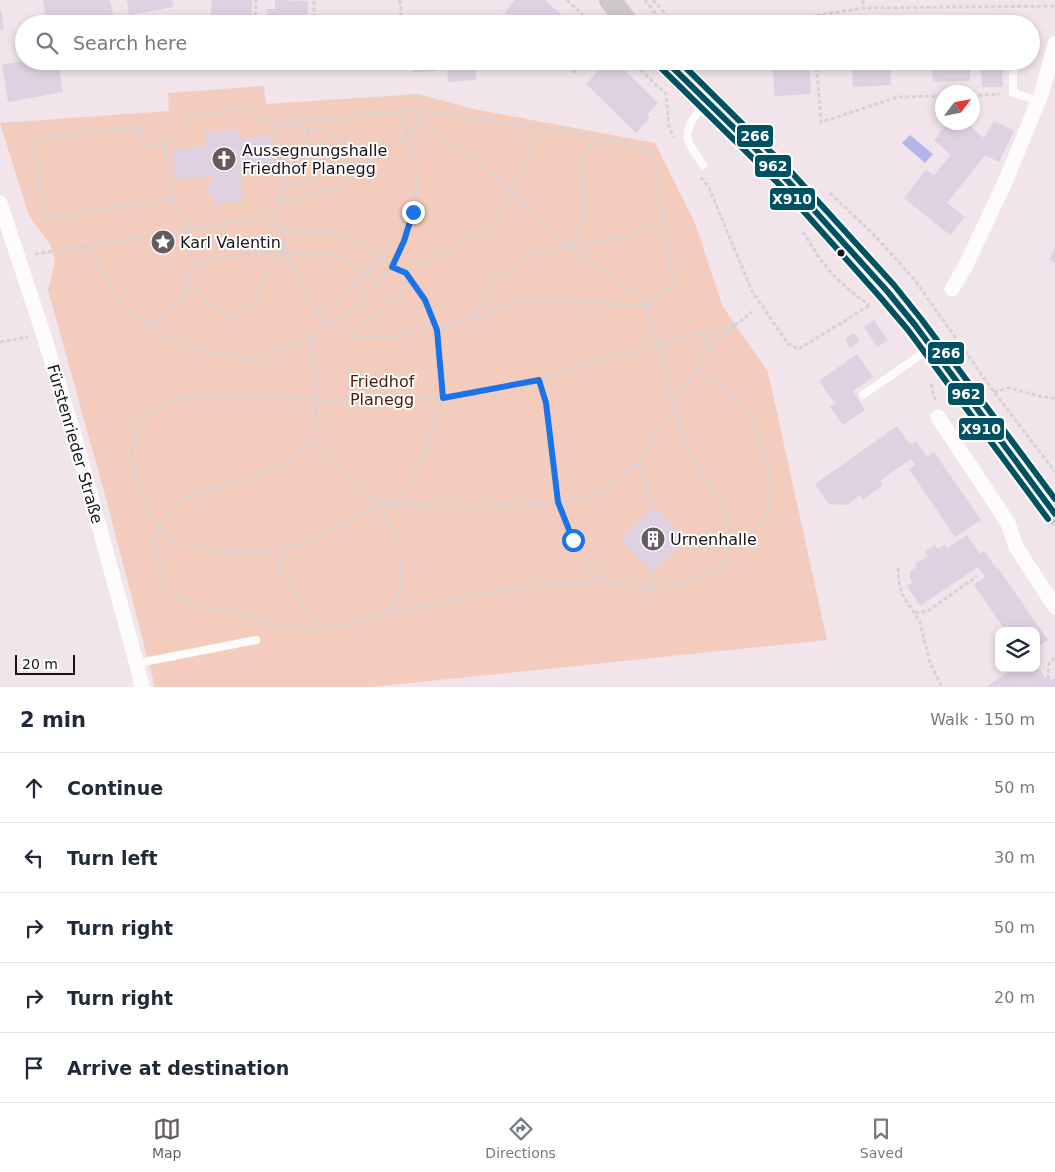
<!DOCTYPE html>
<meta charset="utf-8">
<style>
:root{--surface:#fff;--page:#f2f2f3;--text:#1f2937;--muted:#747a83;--line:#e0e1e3;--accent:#655c61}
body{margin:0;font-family:"DejaVu Sans",sans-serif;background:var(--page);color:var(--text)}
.controls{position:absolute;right:15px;bottom:15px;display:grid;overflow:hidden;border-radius:10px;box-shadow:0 2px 8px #0003}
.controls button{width:45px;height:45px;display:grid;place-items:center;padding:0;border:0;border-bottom:1px solid var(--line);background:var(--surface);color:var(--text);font:25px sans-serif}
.compass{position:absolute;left:935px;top:85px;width:45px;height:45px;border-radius:50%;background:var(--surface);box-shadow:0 2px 8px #0003;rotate:58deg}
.scale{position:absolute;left:15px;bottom:12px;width:60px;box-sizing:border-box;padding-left:5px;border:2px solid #1a1217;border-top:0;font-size:14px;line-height:18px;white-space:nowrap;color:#1a1217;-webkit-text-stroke:4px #fff;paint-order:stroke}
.stop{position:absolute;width:15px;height:15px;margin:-11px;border:4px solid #1a73e8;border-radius:50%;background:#fff}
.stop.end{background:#1a73e8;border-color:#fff;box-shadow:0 1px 5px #0008}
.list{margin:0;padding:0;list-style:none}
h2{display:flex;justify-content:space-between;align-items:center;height:65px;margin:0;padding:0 20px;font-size:21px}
h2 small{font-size:16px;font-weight:400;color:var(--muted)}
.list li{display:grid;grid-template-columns:32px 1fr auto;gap:15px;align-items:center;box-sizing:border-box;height:70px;padding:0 20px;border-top:1px solid var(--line)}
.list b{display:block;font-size:19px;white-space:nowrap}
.list em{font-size:16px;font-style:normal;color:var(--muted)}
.icon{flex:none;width:28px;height:28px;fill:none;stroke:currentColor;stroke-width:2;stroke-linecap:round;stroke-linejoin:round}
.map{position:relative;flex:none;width:1055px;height:687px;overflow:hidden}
.search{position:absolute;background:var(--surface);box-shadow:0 2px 8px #0003;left:15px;right:15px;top:15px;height:55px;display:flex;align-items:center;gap:12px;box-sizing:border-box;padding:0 18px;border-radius:28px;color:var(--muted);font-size:19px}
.sheet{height:415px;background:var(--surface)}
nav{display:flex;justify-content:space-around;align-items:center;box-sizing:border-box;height:70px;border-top:1px solid var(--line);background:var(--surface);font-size:14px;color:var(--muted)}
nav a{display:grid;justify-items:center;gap:2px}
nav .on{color:var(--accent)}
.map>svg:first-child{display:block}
.green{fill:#f4ccbe}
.water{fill:#b5b5ea}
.building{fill:#dfd1e2}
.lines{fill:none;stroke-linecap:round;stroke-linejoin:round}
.path{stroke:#d6d2d4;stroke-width:3;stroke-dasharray:4 2.5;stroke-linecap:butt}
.service{stroke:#fdfbfc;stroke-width:8}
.minor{stroke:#fdfbfc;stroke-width:15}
.secondary{stroke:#cec8cb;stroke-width:22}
.bus-1-casing{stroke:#fff;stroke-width:10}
.bus-2-casing{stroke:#fff;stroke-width:10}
.bus-3-casing{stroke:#fff;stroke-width:10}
.bus-1{stroke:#005262;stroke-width:6}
.bus-2{stroke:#005262;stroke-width:6}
.bus-3{stroke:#005262;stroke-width:6}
.route{stroke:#1a73e8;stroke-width:6}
.bus-dot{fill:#1a1217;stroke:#fff;stroke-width:2}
.labels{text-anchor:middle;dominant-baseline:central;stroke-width:4;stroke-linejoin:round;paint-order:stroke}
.poi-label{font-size:16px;fill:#1a1217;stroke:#fff;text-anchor:start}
.park-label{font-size:16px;fill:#4b1c00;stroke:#fff}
.street-label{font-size:16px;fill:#1a1217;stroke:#fff}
.line-badge{stroke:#fff;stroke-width:2}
.badge-label{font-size:14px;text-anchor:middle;font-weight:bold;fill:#fff}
</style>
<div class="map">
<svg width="1055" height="687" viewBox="0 0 1055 687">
<rect width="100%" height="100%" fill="#f1e4eb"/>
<path class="green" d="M264,86L266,104L418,94L474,109L655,143L695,223L723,307L768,372L827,640L371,687H155L108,506L48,290L55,261L50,244L29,216L0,123L169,111L168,93Z"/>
<path class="water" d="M910,135L933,154L925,163L902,143Z"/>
<path class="building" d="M43,0H110L113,15L65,24H47Z
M127,0H172L174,7L129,15Z
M212,0H252V24H210Z
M275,0L308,1L307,24H273V22H267V9H275Z
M515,0H545L572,24H518L505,12Z
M0,10H1L4,29L0,30Z
M435,19V24H410V21Z
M23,61H58L63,92L8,102L2,65Z
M100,61H157V63L111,71L109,64L100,65Z
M372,61H396V64L372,65Z
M413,61H436L437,71L414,72Z
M447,61H475L476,80L448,82Z
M560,61H586L574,74Z
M608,61H615L658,103L647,115L650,118L636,133L586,84Z
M772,61H809L811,94L775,96Z
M852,61H890L891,85L853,87Z
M932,61H970V81L933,82Z
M981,61H1001L1003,87H982Z
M994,121L1014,131L999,162L985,155L947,203L965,217L950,235L904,198L926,170L934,175L951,155L934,140L949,122H965L984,138Z
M238,128L240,139L271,135L275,169L240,173L243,200L214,204L213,194H208L207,187L212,184L211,176L176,180L172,150L206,146L204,133Z
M1055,247V263L1049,260Z
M874,320L888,340L877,347L864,327Z
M854,333L860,341L850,348L845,339Z
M857,354L873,377L853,391L865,410L843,425L830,407L835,404L819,381Z
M897,426L910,444L916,441L927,457L934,452L981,520L955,537L909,469L915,465L911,459L880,481L883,485L863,500L860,495L847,505L829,504L815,484Z
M654,507L686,540L652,572L620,539Z
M967,535L980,554L984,551L997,569L998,568L1048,640L1036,648V631H1002L1000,629L1003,627L974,585L985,577L978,567L920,606L907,586L913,582L910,578V571L917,567L915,564L928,556L925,552L935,545L938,549L945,544L947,548Z
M1036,664L1045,678L1052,680L1055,678V687H986L1014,668H1036Z"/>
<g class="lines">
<path class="path" d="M400,0L402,24
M567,0L592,24
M645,0L664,24
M653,0L671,20L678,24
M863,0V8
M314,18V0
M255,22L256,0
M765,24L863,8L1055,6
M631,61L666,94L669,127L674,137
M816,61L821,122L898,97L942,96
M972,96L999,94
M414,110L537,127
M275,124L413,110L421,122
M281,125L299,127L307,129L314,173L313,179L303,183L283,185
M307,129L325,131L343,141L358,153L365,165
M165,144L145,147L140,127L34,139L45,218L173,199
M701,177L709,188L752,291L788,344L799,349L870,305
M830,193L875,236L914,279L994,392L1055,472
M281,200L300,197L337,187L354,176L365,165L409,134C405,125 401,119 394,112
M803,232C809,241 814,250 820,259C833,277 851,292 869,305
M570,245L581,231L585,207L581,174V164L586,149L596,138
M85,246L122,304L150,326L192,350L257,360L312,336L327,326L363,301L392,267C382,258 371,246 359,240C335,228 307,230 282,230L284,249L305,295L327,326
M286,253C303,253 322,252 339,257C349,260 357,269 366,275C351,289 334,301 317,312
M35,254L189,229L173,199L165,144L193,116L242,109L275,124L283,191L276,216
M392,267L406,273L425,299L437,330L443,398L429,446L415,474L398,498L382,505L337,528L297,545L258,552L221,551L185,546L170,538L158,527L146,507L137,485L133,466L132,447L138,430L150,414L170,402L194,396H265L317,400L443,398L539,380L658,344L735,325
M392,267C400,250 409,231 413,212C419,187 417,159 409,134L421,122L463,150L514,193L570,246L619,281L640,294L647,306L671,287L673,276L664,220L627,237L570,246L534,254L495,280L473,319
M396,268L412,270L486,230L514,193L537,127L596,138L653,151L664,220
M406,274V288L385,309L347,339C366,336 386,339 405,335C415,333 425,327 434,323
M366,275L381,257
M189,277L207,303L233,317L255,302L266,275L284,249L193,263
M150,326L183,297L193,263L189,229L276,216L282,230
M312,336L317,400L313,441L285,462L247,480L200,492L177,504L158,527L153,541L156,555L167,591L200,608L244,613L291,628L322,630L389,613L399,595L402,577L401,556L394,534L382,505L348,474L324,458L313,441
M0,342L28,337
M710,347L735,325L752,312
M539,380L546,403L558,502L573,539L583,556L594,571L605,580
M931,384L935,400
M994,392L1009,388L1043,397L1055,398
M638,463L647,481L654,507
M384,505L480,507L558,502L587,498L604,490L638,463L667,420L710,347L702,332
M686,540C706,540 728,544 746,535C753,531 762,525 765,517C781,481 757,420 731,394C721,384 709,377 696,371
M285,547L279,568L301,603L321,629
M898,568L899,583L902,594L920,622L930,663L942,687
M652,572L655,588
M389,613L514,588L605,581L630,586L655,588L687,581L704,576L715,570L725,561L729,551L731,533L729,519L684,440L647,306L533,298L437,330
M915,613L928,611L977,576
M1048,679L1049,662L1055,658"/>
<path class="service" d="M1013,61V93L1039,101
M703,165C699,159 690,147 688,140C685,125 697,114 706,104
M863,395L929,349
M137,665L149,661L256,640"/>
<path class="minor" d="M0,203L43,333L75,438L137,665L142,687
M952,289L965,267L1006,180L1042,92L1055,44
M938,417L1008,523L1016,547L1055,607"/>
<path class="secondary" d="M610,0L629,24
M666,61L787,180L887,291L915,325L1055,514"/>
<defs>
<path id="bus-1" d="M666,61L787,180L887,291L915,325L1055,514"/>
<path id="bus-2" d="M660,67L781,186L880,297L908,330L1048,519"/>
<path id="bus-3" d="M679,61L793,174L894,285L922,320L1055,499"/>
</defs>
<use href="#bus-1" class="bus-1-casing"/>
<use href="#bus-2" class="bus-2-casing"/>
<use href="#bus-3" class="bus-3-casing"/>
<use href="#bus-1" class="bus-1"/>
<use href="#bus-2" class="bus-2"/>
<use href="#bus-3" class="bus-3"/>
</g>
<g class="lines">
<path class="route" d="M413,212L404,241L392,267L406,273L425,300L437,330L443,398L539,380L546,403L558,502L573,540"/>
</g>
<defs>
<symbol id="church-disc" viewBox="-11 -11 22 22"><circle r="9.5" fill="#655c61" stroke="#fff"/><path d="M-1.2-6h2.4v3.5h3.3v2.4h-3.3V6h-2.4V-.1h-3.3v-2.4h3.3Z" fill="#fff"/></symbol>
<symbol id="sight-disc" viewBox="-11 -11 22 22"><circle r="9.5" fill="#655c61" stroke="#fff"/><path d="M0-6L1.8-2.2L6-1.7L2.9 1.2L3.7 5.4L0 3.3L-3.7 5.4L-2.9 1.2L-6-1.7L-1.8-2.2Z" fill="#fff"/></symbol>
<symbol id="building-disc" viewBox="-11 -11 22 22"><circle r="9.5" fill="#655c61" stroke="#fff"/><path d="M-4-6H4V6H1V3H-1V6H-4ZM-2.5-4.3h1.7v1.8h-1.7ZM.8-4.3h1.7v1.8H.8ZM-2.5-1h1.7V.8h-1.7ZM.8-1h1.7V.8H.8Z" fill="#fff"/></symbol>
</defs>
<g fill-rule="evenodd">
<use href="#church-disc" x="210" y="145" width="28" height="28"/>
<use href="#sight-disc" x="149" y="228" width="28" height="28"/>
<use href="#building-disc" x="639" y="525" width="28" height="28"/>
</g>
<circle class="bus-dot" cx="841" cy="253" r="4.5"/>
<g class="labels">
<g class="poi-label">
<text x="242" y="150">Aussegnungshalle<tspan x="242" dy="18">Friedhof Planegg</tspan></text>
<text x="180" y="242">Karl Valentin</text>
<text x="670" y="539">Urnenhalle</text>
</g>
<g class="park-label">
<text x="382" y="381">Friedhof<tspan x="382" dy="18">Planegg</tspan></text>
</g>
<g class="street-label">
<text transform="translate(75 444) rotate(74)">Fürstenrieder Straße</text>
</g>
</g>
<g class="line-badge">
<rect x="736" y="124" width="38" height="24" rx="5" fill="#005262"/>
<rect x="754" y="154" width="38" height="24" rx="5" fill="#005262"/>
<rect x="769" y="187" width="47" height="24" rx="5" fill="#005262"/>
<rect x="927" y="341" width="38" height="24" rx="5" fill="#005262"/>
<rect x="947" y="382" width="38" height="24" rx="5" fill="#005262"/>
<rect x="958" y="417" width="47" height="24" rx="5" fill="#005262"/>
</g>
<g class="badge-label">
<text x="755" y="141">266</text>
<text x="773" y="171">962</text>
<text x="792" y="204">X910</text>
<text x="946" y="358">266</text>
<text x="966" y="399">962</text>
<text x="981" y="434">X910</text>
</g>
</svg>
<div class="controls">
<button><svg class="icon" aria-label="layers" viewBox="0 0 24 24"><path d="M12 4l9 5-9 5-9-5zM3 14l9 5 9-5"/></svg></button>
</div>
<svg class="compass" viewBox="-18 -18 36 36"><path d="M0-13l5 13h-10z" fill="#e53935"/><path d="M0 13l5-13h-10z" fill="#747a83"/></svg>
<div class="scale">20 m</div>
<div class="stop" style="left:573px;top:540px"></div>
<div class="stop end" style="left:413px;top:212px"></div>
<div class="search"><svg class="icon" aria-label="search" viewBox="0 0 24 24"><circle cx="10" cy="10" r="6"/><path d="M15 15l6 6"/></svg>Search here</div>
</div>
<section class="sheet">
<h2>2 min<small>Walk · 150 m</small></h2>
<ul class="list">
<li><svg class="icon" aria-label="ahead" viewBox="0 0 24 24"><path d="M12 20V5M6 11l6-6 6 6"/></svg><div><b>Continue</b></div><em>50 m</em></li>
<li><svg class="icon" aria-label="left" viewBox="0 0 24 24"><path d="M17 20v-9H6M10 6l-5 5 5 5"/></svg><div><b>Turn left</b></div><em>30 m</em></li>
<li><svg class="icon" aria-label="right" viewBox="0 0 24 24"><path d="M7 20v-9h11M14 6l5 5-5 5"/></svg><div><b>Turn right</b></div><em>50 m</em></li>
<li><svg class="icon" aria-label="right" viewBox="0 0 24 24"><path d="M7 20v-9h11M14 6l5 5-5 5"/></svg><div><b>Turn right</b></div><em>20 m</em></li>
<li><svg class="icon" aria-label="arrive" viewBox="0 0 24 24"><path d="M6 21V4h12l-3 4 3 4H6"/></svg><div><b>Arrive at destination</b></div></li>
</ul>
</section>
<nav>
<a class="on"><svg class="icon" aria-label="map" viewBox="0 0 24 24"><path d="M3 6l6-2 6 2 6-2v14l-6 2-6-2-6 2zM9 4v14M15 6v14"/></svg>Map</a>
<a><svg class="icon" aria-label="directions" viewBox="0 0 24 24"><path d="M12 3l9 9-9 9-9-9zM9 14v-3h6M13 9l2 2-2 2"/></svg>Directions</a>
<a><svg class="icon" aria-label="saved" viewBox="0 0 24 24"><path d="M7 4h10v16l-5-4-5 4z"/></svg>Saved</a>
</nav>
